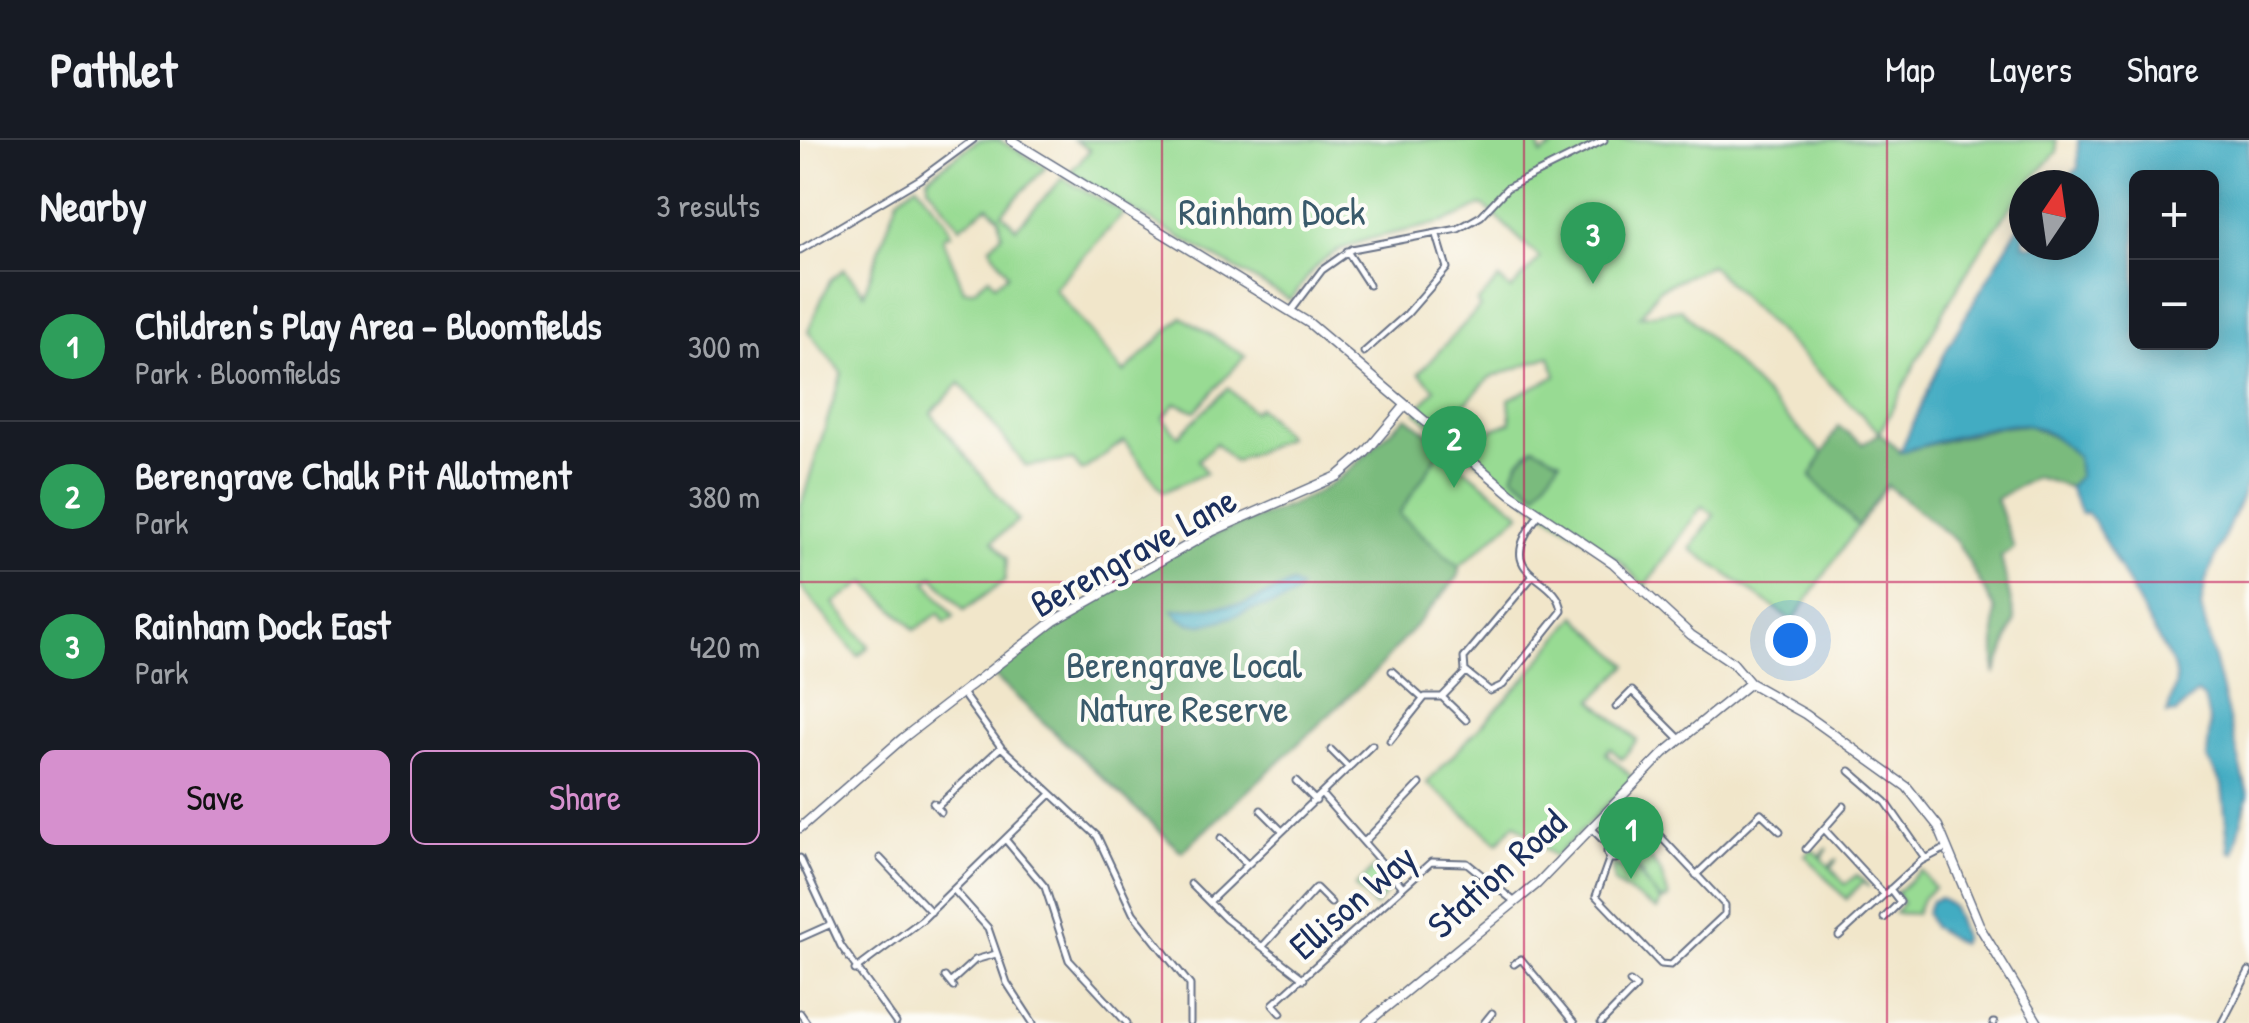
<!DOCTYPE html>
<meta charset="utf-8">
<style>
:root{--surface:#171b24;--page:#20242c;--text:#f1f3f6;--muted:#9ea1a6;--line:#363941;--accent:#d690ce}
body{margin:0;font-family:"Patrick Hand",sans-serif;background:var(--page);color:var(--text)}
.controls{position:absolute;right:30px;top:30px;display:grid;overflow:hidden;border-radius:15px;box-shadow:0 5px 25px #0003}
.controls button{width:90px;height:90px;display:grid;place-items:center;padding:0;border:0;border-bottom:2px solid var(--line);background:var(--surface);color:var(--text);font:50px sans-serif}
.compass{position:absolute;left:1209px;top:30px;width:90px;height:90px;border-radius:50%;background:var(--surface);box-shadow:0 5px 25px #0003;rotate:13deg}
.you{position:absolute;left:990px;top:500px;width:35px;height:35px;margin:-25px;border:8px solid #fff;border-radius:50%;background:#1a73e8;box-shadow:0 0 0 15px #1a73e833}
.badge{display:grid;place-items:center;width:65px;height:65px;border-radius:50%;background:var(--accent);color:#fff;font-size:32px;font-weight:700}
.pin{position:absolute;translate:-50% -82px;filter:drop-shadow(0 2px 5px #0008)}
.pin::after{content:'';position:absolute;top:52px;width:35px;height:30px;background:inherit;clip-path:polygon(0 0,100% 0,50% 100%)}
.list{margin:0;padding:0;list-style:none}
h2{display:flex;justify-content:space-between;align-items:center;height:130px;margin:0;padding:0 40px;font-size:42px}
h2 small{font-size:32px;font-weight:400;color:var(--muted)}
.list li{display:grid;grid-template-columns:65px 1fr auto;gap:30px;align-items:center;box-sizing:border-box;height:150px;padding:0 40px;border-top:2px solid var(--line)}
.list b{display:block;font-size:38px;white-space:nowrap}
.list p{margin:0;font-size:32px;white-space:nowrap;color:var(--muted)}
.list em{font-size:32px;font-style:normal;color:var(--muted)}
.actions{display:flex;gap:20px;padding:30px 40px}
.actions a{flex:1;padding:22px 0;border:2px solid var(--accent);border-radius:15px;text-align:center;font-size:35px;color:var(--accent)}
.actions .main{background:var(--accent);color:#111}
.map{position:relative;flex:none;width:1449px;height:883px;overflow:hidden}
header{display:flex;align-items:center;gap:60px;box-sizing:border-box;height:140px;padding:0 50px;background:var(--surface);border-bottom:2px solid var(--line)}
header strong{font-size:48px}
nav{display:flex;gap:55px;margin-inline-start:auto;font-size:35px}
main{display:flex}
aside{flex:1;background:var(--surface)}
.map>svg:first-child{display:block}
.green{fill:#98db93;stroke:#5a8578;stroke-width:2.5}
.forest{fill:#7abb7d;stroke:#4a756e;stroke-width:2.5}
.water{fill:#42acc2;stroke:#2e6e90;stroke-width:2.5;fill-rule:evenodd}
.lines{fill:none;stroke-linecap:round;stroke-linejoin:round}
.street-casing{stroke:#666f84;stroke-width:9}
.secondary-casing{stroke:#666f84;stroke-width:11}
.street{stroke:#fff;stroke-width:5}
.secondary{stroke:#fff;stroke-width:8}
.grid{fill:none;stroke:#c2185b;stroke-width:2.5;stroke-opacity:0.55}
.labels{text-anchor:middle;dominant-baseline:central;stroke-width:8;stroke-linejoin:round;paint-order:stroke}
.park-label{font-size:38px;fill:#3a5a6b;stroke:#fdfcf7}
.street-label{font-size:38px;fill:#1b2f5e;stroke:#fdfcf7}
</style>
<header>
<strong>Pathlet</strong>
<nav><a>Map</a><a>Layers</a><a>Share</a></nav>
</header>
<main>
<aside>
<h2>Nearby<small>3 results</small></h2>
<ul class="list">
<li><span class="badge" style="background:#2e9e5b">1</span><div><b>Children's Play Area - Bloomfields</b><p>Park · Bloomfields</p></div><em>300 m</em></li>
<li><span class="badge" style="background:#2e9e5b">2</span><div><b>Berengrave Chalk Pit Allotment</b><p>Park</p></div><em>380 m</em></li>
<li><span class="badge" style="background:#2e9e5b">3</span><div><b>Rainham Dock East</b><p>Park</p></div><em>420 m</em></li>
</ul>
<div class="actions"><a class="main">Save</a><a>Share</a></div>
</aside>
<div class="map">
<svg width="1449" height="883" viewBox="0 0 1449 883">
<rect width="100%" height="100%" fill="#fdfcf7"/>
<filter id="ink" filterUnits="userSpaceOnUse"><feTurbulence type="fractalNoise" baseFrequency=".01" numOctaves="2"/><feDisplacementMap in="SourceGraphic" scale="20" xChannelSelector="R" yChannelSelector="G"/><feConvolveMatrix kernelMatrix="1 2 1 2 8 2 1 2 1" color-interpolation-filters="sRGB"/></filter>
<filter id="wash" filterUnits="userSpaceOnUse"><feTurbulence type="fractalNoise" baseFrequency=".0048" numOctaves="4" result="noise"/><feDisplacementMap in="SourceGraphic" scale="40" xChannelSelector="R" yChannelSelector="G"/><feGaussianBlur stdDeviation="2.25" result="paint"/><feColorMatrix in="noise" values="0 0 0 0 0 0 0 0 0 0 0 0 0 0 0 0 0 1.4 0 .05"/><feComposite in="paint" operator="in"/></filter>
<g filter="url(#wash)">
<rect width="100%" height="100%" fill="#f1e6ca"/>
<path class="green" d="M178,0H199L246,27L202,73L216,88L263,38L324,73L254,148L324,233L382,177L445,216L395,271L376,263L363,278L378,296L428,248L453,272L458,267L487,297L434,322L416,303L398,320L406,333L363,352L324,301L282,331L273,320L226,326L160,243L131,273L218,380L193,401L207,419L205,441L164,470L133,436L127,442L154,476L145,483L139,473L115,490L66,442L34,463L69,506L58,516L0,446V368L42,233L8,191L30,140L44,129L64,153L98,58L117,44L146,81L151,94L144,95V101L164,150H173L189,137L195,144L208,134L190,107L202,94L199,77L188,66L160,87L128,46V37Z
M274,0H738L741,15L752,8L744,0H1256L1257,12C1181,92 1130,194 1080,293L910,125L859,149L840,176L881,169L1023,314L1011,337L1058,386L993,481L891,409L914,375L902,366L845,447L821,422L747,374L656,305L711,282L709,259L756,236L750,216L689,238L639,292L616,272L635,249L619,233L680,167L677,163L699,139L711,150L740,118L688,69L681,65C635,95 573,87 526,118C512,128 501,147 490,160L297,50L271,31L290,10Z
M641,310L721,373L659,427L598,374Z
M776,476L828,525L793,560L837,600L822,619L810,608L806,613L834,639L755,717L715,683L698,703L627,643L724,540Z
M1028,708L1022,718L1029,726L1037,719L1031,728L1045,744L1057,735L1069,747L1063,742L1046,759L1005,715L1012,709L1020,716Z
M831,710L845,711L861,733L869,758L862,761L843,741V734L825,716Z
M812,723L823,729L830,723L861,762L857,770L814,743Z
M578,724L593,746L575,767L555,747Z
M1121,730L1134,748L1122,759L1116,774L1095,773L1103,763L1096,753Z"/>
<path class="forest" d="M607,277L637,300L641,310L599,374L659,427L658,437L575,532L382,712L192,534C255,485 320,440 392,404C434,383 486,372 526,347C558,327 578,299 607,277Z
M1228,285L1259,300L1277,316L1279,336L1269,347L1235,337L1196,359L1214,408L1201,417L1215,481L1195,535V469L1157,402L1087,345L1058,386L1011,336L1038,286L1063,304L1080,293L1100,312L1200,287Z
M734,306L760,320L737,353L713,335L718,322Z"/>
<path class="water" d="M1278,0H1449V339L1406,440L1401,467L1448,655L1434,713L1429,711L1422,645L1407,618L1410,584L1404,558L1397,553L1376,573L1367,574L1376,542L1374,528L1297,387L1286,372L1281,374L1269,347L1279,336L1277,316C1264,304 1249,291 1231,286C1202,277 1131,305 1100,312L1147,208L1217,89L1224,82V105H1284V45H1259L1278,28ZM1336,38H1412V202H1336Z
M492,444L500,449C484,467 469,464 448,471C424,479 391,497 373,470L445,464Z
M1140,758L1152,766L1163,797L1160,804L1133,787L1126,773L1131,761Z"/>
</g>
<g filter="url(#ink)">
<g class="lines">
<defs>
<path id="street" d="M0,110L120,39L173,0
M547,111L569,145
M491,171L522,130L552,109L658,89L681,76L707,48L804,0
M564,212L607,174L647,128L637,95
M732,437L664,518L665,531L690,551L703,545L762,471C758,432 689,439 738,376
M592,531L623,559
M162,553L201,607L297,696L333,773L390,845V883
M642,557L666,580
M816,567L832,551L880,599
M590,601L625,557H642L666,532
M531,610L549,628
M1050,631L1086,662L1125,718
M496,641L516,661
M522,655L602,746
M133,663L141,672
M137,667L201,607
M461,670L482,691
M791,688L809,706
M1024,689L1084,754
M421,698L447,724
M205,699L245,747L269,820L327,883
M565,701L620,644
M807 712a7 7 0 1 1 14 0a7 7 0 1 1-14 0Z
M1006,709L1044,666
M810,717L796,756L861,824L871,825L925,774V765L859,695L820,707
M0,718L41,806L96,883
M80,718L131,772
M896,735L961,673L980,691
M391,744L426,779L504,839
M154,750L188,788L207,843L233,883
M409,762L572,605
M1084,778L1100,762L1090,749
M1039,796L1121,721L1146,708
M0,798L29,785
M464,805L516,748L531,763
M714,824L721,819L774,883
M55,830L122,780L250,655
M145,837L153,847
M151,842L175,820L196,814
M0,873L7,883
M481,873L473,864L631,722L667,723L715,762
M684,883L692,873
M801,883L836,847L830,842
M1193,883H1194
M1422,883L1449,831"/>
<path id="secondary" d="M211,0L509,183L711,354L813,423L891,495L933,523L950,543L1005,574L1107,647L1138,686L1181,789L1238,883
M0,688L103,598L254,481L413,391L538,336L566,312L604,267
M567,883L737,744L864,613L950,543"/>
</defs>
<use href="#street" class="street-casing"/>
<use href="#secondary" class="secondary-casing"/>
<use href="#street" class="street"/>
<use href="#secondary" class="secondary"/>
</g>
</g>
<path class="grid" d="M362,0V883M724,0V883M1087,0V883M0,442H1449"/>
<g class="labels">
<g class="park-label">
<text x="472" y="71">Rainham Dock</text>
<text x="384" y="524">Berengrave Local<tspan x="384" dy="44">Nature Reserve</tspan></text>
</g>
<g class="street-label">
<text transform="translate(333 411) rotate(-29)">Berengrave Lane</text>
<text transform="translate(696 733) rotate(-42)">Station Road</text>
<text transform="translate(552 761) rotate(-41)">Ellison Way</text>
</g>
</g>
</svg>
<div class="controls">
<button>+</button>
<button>−</button>
</div>
<svg class="compass" viewBox="-18 -18 36 36"><path d="M0-13l5 13h-10z" fill="#e53935"/><path d="M0 13l5-13h-10z" fill="#9ea1a6"/></svg>
<div class="you"></div>
<div class="pin badge" style="left:831px;top:739px;background:#2e9e5b">1</div>
<div class="pin badge" style="left:654px;top:348px;background:#2e9e5b">2</div>
<div class="pin badge" style="left:793px;top:144px;background:#2e9e5b">3</div>
</div>
</main>
